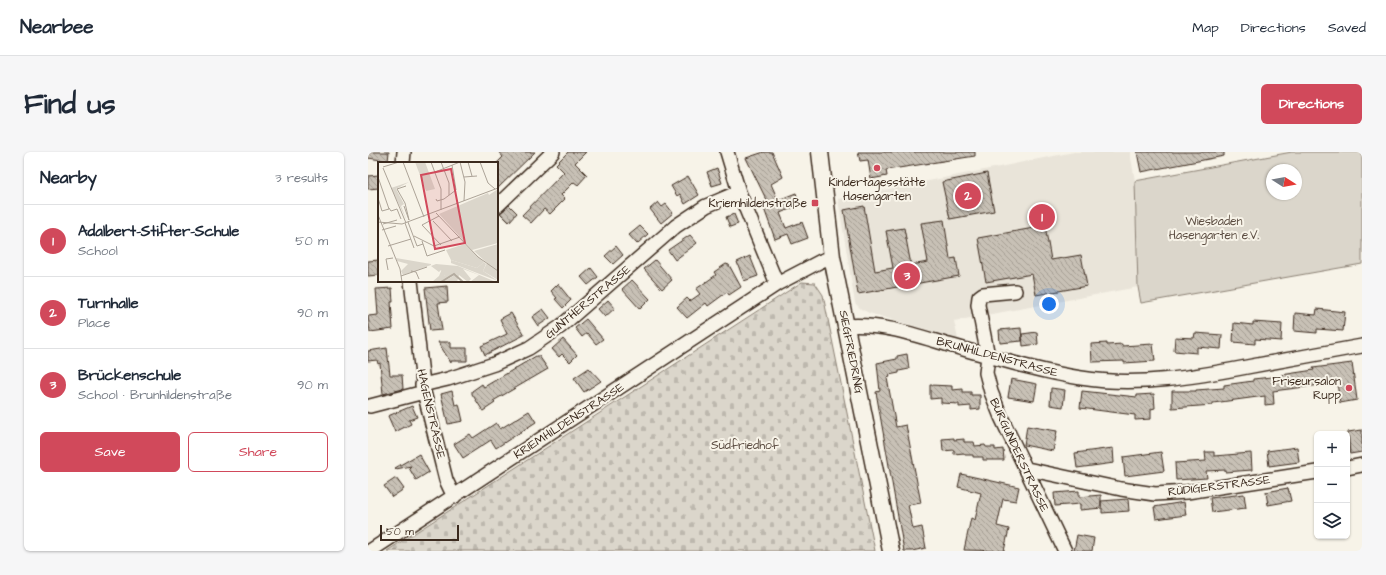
<!DOCTYPE html>
<meta charset="utf-8">
<style>
:root{--surface:#fff;--page:#f6f6f7;--text:#1f2937;--muted:#747a83;--line:#e0e1e3;--accent:#d1495b}
body{margin:0;font-family:"Architects Daughter",sans-serif;background:var(--page);color:var(--text)}
.controls{position:absolute;right:12px;bottom:12px;display:grid;overflow:hidden;border-radius:6px;box-shadow:0 1px 3px #0004}
.controls button{width:36px;height:36px;display:grid;place-items:center;padding:0;border:0;border-bottom:1px solid var(--line);background:var(--surface);color:var(--text);font:20px sans-serif}
.compass{position:absolute;left:898px;top:12px;width:36px;height:36px;border-radius:50%;background:var(--surface);box-shadow:0 1px 3px #0004;rotate:101deg}
.scale{position:absolute;left:12px;bottom:10px;width:79px;box-sizing:border-box;padding-left:4px;border:2px solid #3b2a1e;border-top:0;font-size:11px;line-height:14px;white-space:nowrap;color:#3b2a1e;-webkit-text-stroke:3px #f7f3e8;paint-order:stroke}
.you{position:absolute;left:681px;top:152px;width:14px;height:14px;margin:-10px;border:3px solid #fff;border-radius:50%;background:#1a73e8;box-shadow:0 0 0 6px #1a73e833}
.badge{display:grid;place-items:center;width:26px;height:26px;border-radius:50%;background:var(--accent);color:#fff;font-size:13px;font-weight:700}
.pin{position:absolute;translate:-50% -50%;border:2px solid #fff;box-shadow:0 1px 4px #0006}
.list{margin:0;padding:0;list-style:none}
h2{display:flex;justify-content:space-between;align-items:center;height:52px;margin:0;padding:0 16px;font-size:17px}
h2 small{font-size:13px;font-weight:400;color:var(--muted)}
.list li{display:grid;grid-template-columns:26px 1fr auto;gap:12px;align-items:center;box-sizing:border-box;height:72px;padding:0 16px;border-top:1px solid var(--line)}
.list b{display:block;font-size:15px;white-space:nowrap}
.list p{margin:0;font-size:13px;white-space:nowrap;color:var(--muted)}
.list em{font-size:13px;font-style:normal;color:var(--muted)}
.actions{display:flex;gap:8px;padding:12px 16px}
.actions a{flex:1;padding:9px 0;border:1px solid var(--accent);border-radius:6px;text-align:center;font-size:14px;color:var(--accent)}
.actions .main{background:var(--accent);color:#fff}
.icon{flex:none;width:22px;height:22px;fill:none;stroke:currentColor;stroke-width:2;stroke-linecap:round;stroke-linejoin:round}
.map{position:relative;flex:none;width:994px;height:399px;overflow:hidden;border-radius:6px}
header{display:flex;align-items:center;gap:24px;box-sizing:border-box;height:56px;padding:0 20px;background:var(--surface);border-bottom:1px solid var(--line)}
header strong{font-size:19px}
nav{display:flex;gap:22px;margin-inline-start:auto;font-size:14px}
.intro{display:flex;align-items:center;justify-content:space-between;box-sizing:border-box;height:96px;padding:0 24px}
h1{margin:0;font-size:28px}
.button{padding:10px 18px;border-radius:6px;background:var(--accent);color:#fff;font-size:14px;font-weight:700}
main{display:flex;gap:24px;padding:0 24px}
aside{flex:1;background:var(--surface);border-radius:6px;box-shadow:0 1px 3px #0004}
.map>svg:first-child{display:block}
.built{fill:#e9e4d9}
.green{fill:#dbd6cb;stroke:#8b8074;fill-rule:evenodd}
.cemetery{fill:url(#cemetery-stones);stroke:#8b8074}
.building{fill:url(#building-back-hatch);stroke:#3b2a1e}
.lines{fill:none;stroke-linecap:round;stroke-linejoin:round}
.minor-casing{stroke:#3b2a1e;stroke-width:16}
.major-casing{stroke:#3b2a1e;stroke-width:19}
.minor{stroke:#f7f3e8;stroke-width:13}
.major{stroke:#f7f3e8;stroke-width:16}
.poi-dot{fill:#d1495b;stroke:#f7f3e8;stroke-width:1.5}
.labels{text-anchor:middle;dominant-baseline:central;stroke-width:4;stroke-linejoin:round;paint-order:stroke}
.poi-label{font-size:12px;fill:#3b2a1e;stroke:#f7f3e8;text-anchor:end}
.park-label{font-size:12px;fill:#5b4c41;stroke:#f7f3e8}
.street-label{font-size:12px;fill:#3b2a1e;stroke:#f7f3e8}
.inset-river{fill:none;stroke:#b4aca0;stroke-width:2}
.inset-road{fill:none;stroke:#aca397;stroke-width:1}
.view{fill:#d1495b;fill-opacity:0.15;stroke:#d1495b;stroke-width:2}
.inset-edge{fill:none;stroke:#3b2a1e;stroke-width:2}
</style>
<header>
<strong>Nearbee</strong>
<nav><a>Map</a><a>Directions</a><a>Saved</a></nav>
</header>
<div class="intro"><h1>Find us</h1><a class="button">Directions</a></div>
<main>
<aside>
<h2>Nearby<small>3 results</small></h2>
<ul class="list">
<li><span class="badge">1</span><div><b>Adalbert-Stifter-Schule</b><p>School</p></div><em>50 m</em></li>
<li><span class="badge">2</span><div><b>Turnhalle</b><p>Place</p></div><em>90 m</em></li>
<li><span class="badge">3</span><div><b>Brückenschule</b><p>School · Brunhildenstraße</p></div><em>90 m</em></li>
</ul>
<div class="actions"><a class="main">Save</a><a>Share</a></div>
</aside>
<div class="map">
<svg width="994" height="399" viewBox="0 0 994 399">
<defs>
<pattern id="cemetery-stones" width="16" height="16" patternUnits="userSpaceOnUse"><rect width="16" height="16" fill="#dbd6cb"/><path d="M2 7V4a2 2 0 0 1 4 0v3zM10 15v-3a2 2 0 0 1 4 0v3z" fill="#bdb8ae"/></pattern>
<pattern id="building-back-hatch" width="6" height="6" patternUnits="userSpaceOnUse"><rect width="6" height="6" fill="#c8c1b6"/><path d="M-1 5l2 2M0 0l6 6M5-1l2 2" fill="none" stroke="#a49d93"/></pattern>
</defs>
<rect width="100%" height="100%" fill="#f7f3e8"/>
<filter id="ink" filterUnits="userSpaceOnUse"><feTurbulence type="fractalNoise" baseFrequency=".025" numOctaves="2"/><feDisplacementMap in="SourceGraphic" scale="8" xChannelSelector="R" yChannelSelector="G"/><feConvolveMatrix kernelMatrix="1 2 1 2 8 2 1 2 1" color-interpolation-filters="sRGB"/></filter>
<g filter="url(#ink)">
<path class="built" d="M706,0H762L767,29L770,135L586,169L590,187L501,161L493,157L487,151L470,47Z"/>
<path class="green" d="M924,0H994V112L773,151L770,135L767,29ZM904,18H928V42H904Z"/>
<path class="cemetery" d="M434,130L447,131L455,143L507,399H19Z"/>
<path class="building" d="M0,0H21L20,9L0,6Z
M131,0H167L129,37V11L135,5Z
M200,0H218L207,11L219,23L210,33L206,30L193,43L197,47L182,62L176,57L163,71L154,63L196,20L188,12Z
M396,0H404L415,25L403,32L410,48L428,41L432,53L412,61L418,76L434,70L440,86L424,92L420,82L407,87L394,51L399,49L378,6Z
M490,0H607V4L518,18L519,24L503,27L500,8L492,9Z
M769,0H856V4L773,20Z
M349,16L354,31L344,34L339,20Z
M619,21L626,59L582,67L574,30Z
M11,23V36L0,37V24Z
M320,24L331,43L317,52L312,42L309,44L303,34Z
M290,50L294,55L298,52L305,61L293,71L282,57Z
M141,53L149,61L141,70L132,61Z
M496,54L507,119L525,116L518,79L536,76L543,113L560,110L553,71L576,68L582,107L588,106L591,124L490,142L476,58Z
M366,62L370,72L362,75L358,65Z
M272,74L280,82L269,92L261,83Z
M677,74L683,108L713,103L719,134L668,143L664,122L618,130L610,86Z
M322,83L329,91L307,108L300,98Z
M248,94L255,103L245,112L237,104Z
M382,104L390,124L376,129L369,110Z
M11,108V123L0,124V109Z
M287,108L304,128L294,137L276,117Z
M358,112L361,113L373,135L361,143L359,140L340,154L338,151L319,166L309,155L319,146L322,149L332,142L328,137L348,123L346,120Z
M223,116L230,125L220,133L213,125Z
M264,128L282,147L272,157L254,137Z
M190,132L203,148L195,156L187,147L189,146L183,139Z
M79,134L80,150L70,151L74,178L62,179L57,136Z
M24,136L25,150H23L25,177L2,180L0,164L10,163L8,137Z
M240,148L247,156L237,165L230,157Z
M175,157L182,166L170,174L164,165Z
M949,157L977,160L975,179L949,177V181L926,179L927,161L948,163Z
M143,161L156,183L117,203L113,194L139,182L132,167Z
M218,167L235,187L228,192L219,181L214,185L207,176Z
M885,170L914,172L913,189L887,187V192L865,190L866,171L885,173Z
M653,176L654,189L632,191L631,178Z
M669,180L670,192L655,194L654,182Z
M827,181L854,183L853,197L829,195V201L806,199L807,185L826,186Z
M195,187L209,203L202,210L194,202L191,205L184,197Z
M70,190H83V196H99V209H83V211Z
M739,191V193L754,192V194L785,192L787,209L756,211V209L724,210L723,192Z
M19,196L22,223H34L35,237L15,242L12,211L10,212L9,208L0,209V199Z
M539,202L541,217L531,219V221L521,223L522,225L519,226L528,275L538,273L553,351L540,353L545,377L554,375L558,396L544,399H536L508,240L512,239L509,211L529,207V204Z
M168,204H171L180,217L125,249L127,251L115,259L104,242V239L114,232L116,235Z
M984,211L989,248L972,251L969,231L905,239L906,252L897,253V244L845,251V253L804,256V239H828V238L856,236V233L885,229V227L913,224V223L946,218L945,216Z
M221,216L233,229L216,240L206,226Z
M643,227L669,232L666,249L640,245Z
M562,233L584,234V238L595,237V240H603V243H612V257L603,258V254L591,255V252L573,251V246L562,247Z
M683,236L697,238L695,255L682,253Z
M84,239L87,253L91,252L95,269L80,272L73,242Z
M714,239L769,245V243L786,242L787,256L783,257V267L767,268V263L712,256Z
M44,254L49,265L41,268L43,272L27,280L20,264Z
M161,259L168,270L128,296L123,288L95,306L86,292L102,282L105,286L128,271L132,277Z
M659,274L689,279L685,299L656,293Z
M994,278V300L982,302L980,280Z
M586,286V288L596,287V290H606L607,294L617,293L618,295H627V298L635,297L636,308H615V305H605V303H597L596,301L586,302V298L575,299L574,287Z
M929,295L931,310L901,314L899,299Z
M745,296L746,311L709,316L707,301Z
M793,300L796,319L757,324L755,305Z
M837,300H846V304L883,301L884,318L857,320V318L838,319L839,326L808,328L807,311L838,309Z
M51,302L61,320L48,328L41,316L43,314L28,317L27,316Z
M593,322L651,335L648,349L635,347L629,374L641,377L636,399L596,398L603,366L607,368L613,341L590,335Z
M28,326L36,337L24,345L16,334Z
M920,336L923,349L900,353L898,340Z
M711,339V345L733,343V355V349L760,347L761,359L734,361V356L712,358V352L687,354L686,341Z
M876,342L878,356L844,360L842,346Z
M816,350L818,363L788,367L786,355Z
M709,383L726,386L724,399H706Z"/>
<g class="lines">
<defs>
<path id="minor" d="M359,0L371,40L409,132
M35,11L36,0
M129,54L185,0
M43,129L56,240L78,328L86,345
M647,139L615,142L611,145L610,153L620,204L618,221L623,240L633,265L697,399
M478,174C514,171 547,183 581,193C625,205 668,219 713,226C770,235 827,225 884,214C921,207 957,201 994,194
M54,233L80,227L126,212L161,196L192,175L308,74L338,54L371,40
M2,254L56,240
M979,316L994,313
M659,317L753,337L787,342L819,340L949,320
M2,399L409,132L453,109L464,105"/>
<path id="major" d="M452,0L464,105L523,399"/>
</defs>
<use href="#minor" class="minor-casing"/>
<use href="#major" class="major-casing"/>
<use href="#minor" class="minor"/>
<use href="#major" class="major"/>
</g>
</g>
<g class="poi-dot">
<circle cx="509" cy="16" r="4"/>
<rect x="443" y="47" width="8" height="8" rx="2"/>
<circle cx="981" cy="236" r="4"/>
</g>
<g class="labels">
<g class="poi-label">
<text x="509" y="30" text-anchor="middle">Kindertagesstätte<tspan x="509" dy="14">Hasengarten</tspan></text>
<text x="439" y="51">Kriemhildenstraße</text>
<text x="973" y="229">Friseursalon<tspan x="973" dy="14">Rupp</tspan></text>
</g>
<g class="park-label">
<text x="846" y="69">Wiesbaden<tspan x="846" dy="14">Hasengarten e.V.</tspan></text>
<text x="377" y="293">Südfriedhof</text>
</g>
<g class="street-label">
<text transform="translate(220 150) rotate(-40)">GUNTHERSTRASSE</text>
<text transform="translate(483 200) rotate(79)">SIEGFRIEDRING</text>
<text transform="translate(629 205) rotate(15)">BRUNHILDENSTRASSE</text>
<text transform="translate(63 262) rotate(77)">HAGENSTRASSE</text>
<text transform="translate(201 269) rotate(-33)">KRIEMHILDENSTRASSE</text>
<text transform="translate(651 303) rotate(65)">BURGUNDERSTRASSE</text>
<text transform="translate(851 334) rotate(-7)">RÜDIGERSTRASSE</text>
</g>
</g>
<g transform="translate(10 10)">
<rect width="120" height="120" fill="#f7f3e8"/>
<path d="M37,0H47L57,27L48,29ZM87,82L106,100L99,106L73,98L68,88ZM120,82V118L105,109L109,101L96,89ZM18,96L53,102V103L25,113L23,109L30,102L19,99ZM58,102L80,104L118,120H92L101,113L85,107L93,117L90,120L81,113L79,120L66,119L79,112L67,114L63,108L61,110L53,104Z" fill="#dbd6cb"/>
<path d="M31,20L18,27L26,42L23,44L29,59L13,26ZM73,98L99,106L106,100L108,102L105,109L120,119L73,101ZM64,107L67,114L72,110H77L78,113L65,118L76,120H54L61,114Z" fill="#dbd6cb"/>
<path d="M120,27V81L94,88L61,52L110,31L111,33Z" fill="#dbd6cb"/>
<path class="inset-river" d="M63,120L76,112L85,120"/>
<path class="inset-road" d="M25,0L46,55M53,0L63,27V48M63,0L71,21V33M82,0L87,20L86,39M90,0L94,14M102,0L110,21L117,27M5,5L21,0M5,6L28,61M57,10L82,0M0,15L11,47L4,49L0,36M86,15L99,14M58,37L59,39L66,37L78,28L74,3M26,44L31,58L27,41L19,27L28,24M11,46L13,49L19,47L23,57M58,51L100,95L120,109M0,53L22,107L24,120M61,54L44,63L63,83M55,59L74,79M0,60L24,62L120,26M30,60L39,84L45,82M27,61L36,86M5,62L19,58M4,68L18,64M36,74L56,84L82,75M44,79L49,94L67,88M10,84L33,77M10,108L8,97L15,96M33,109L38,110L41,117M23,114L49,105"/>
<path class="view" d="M73,7L87,81L57,87L43,13Z"/>
<rect width="120" height="120" class="inset-edge"/>
</g>
</svg>
<div class="controls">
<button>+</button>
<button>−</button>
<button><svg class="icon" aria-label="layers" viewBox="0 0 24 24"><path d="M12 4l9 5-9 5-9-5zM3 14l9 5 9-5"/></svg></button>
</div>
<svg class="compass" viewBox="-18 -18 36 36"><path d="M0-13l5 13h-10z" fill="#e53935"/><path d="M0 13l5-13h-10z" fill="#747a83"/></svg>
<div class="scale">50 m</div>
<div class="you"></div>
<div class="pin badge" style="left:674px;top:65px">1</div>
<div class="pin badge" style="left:600px;top:44px">2</div>
<div class="pin badge" style="left:539px;top:124px">3</div>
</div>
</main>
